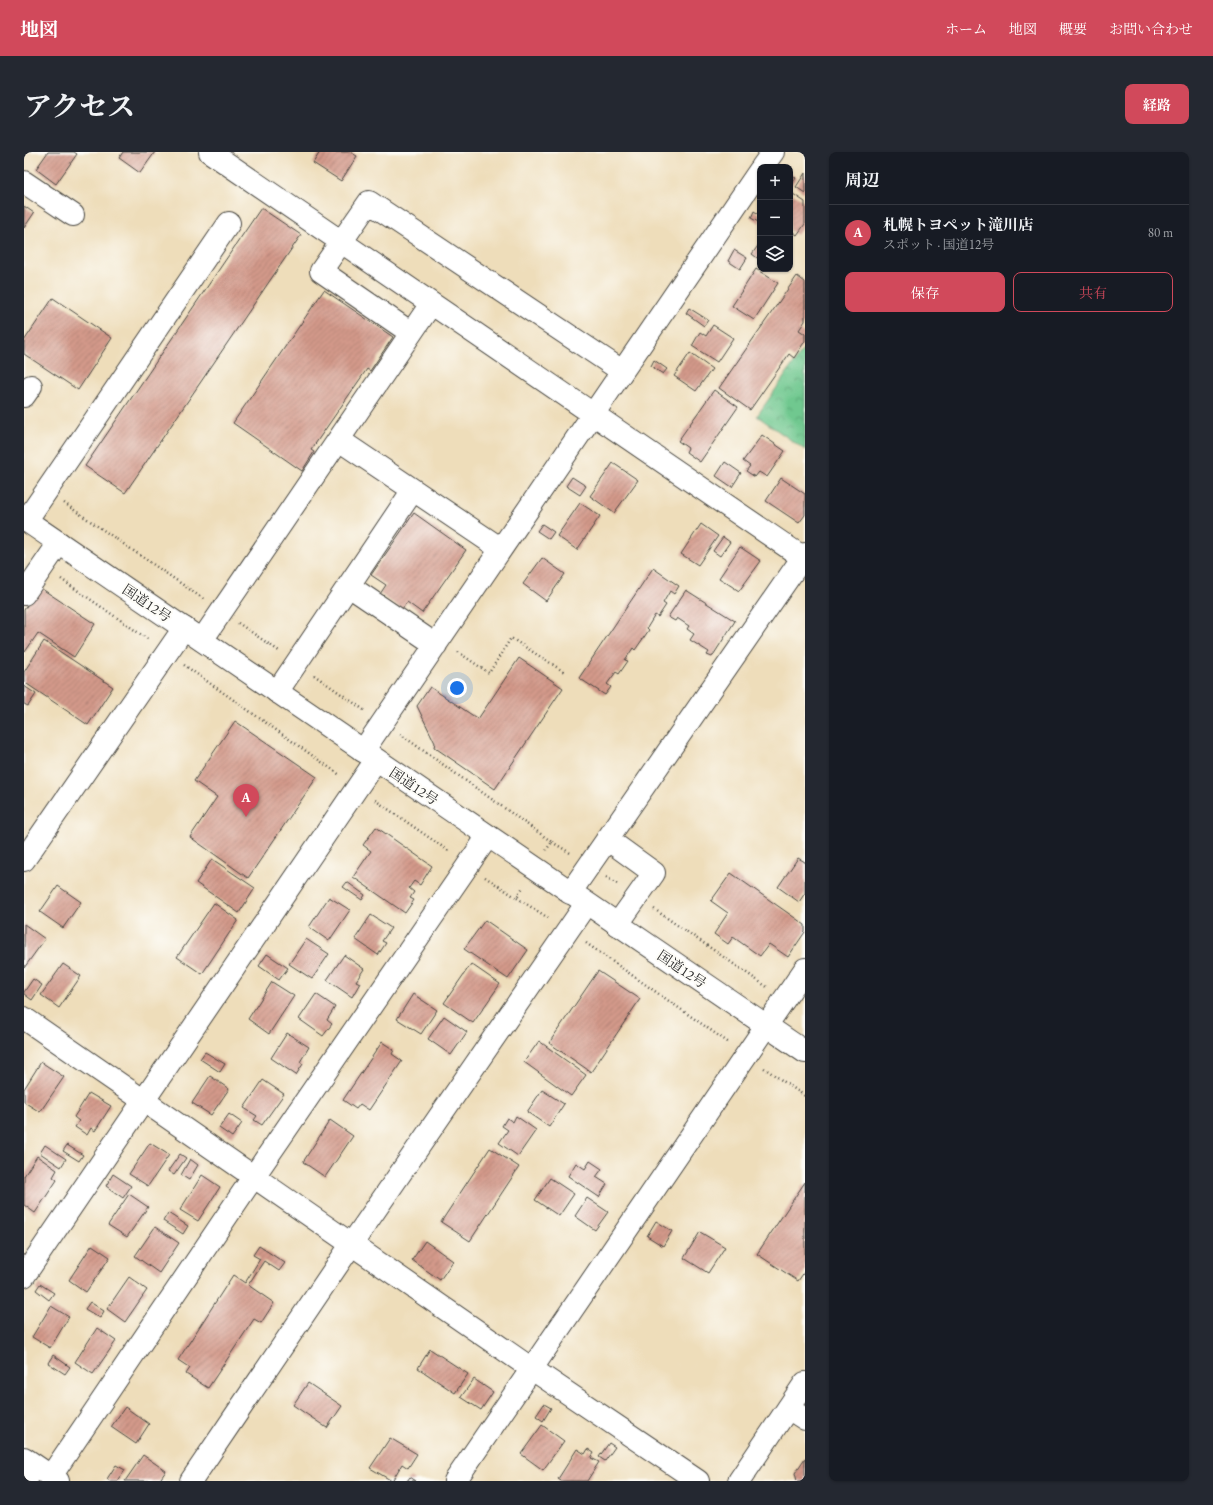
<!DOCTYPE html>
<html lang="ja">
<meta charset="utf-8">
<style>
:root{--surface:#171b24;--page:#242831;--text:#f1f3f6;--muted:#9ea1a6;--line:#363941;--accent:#d1495b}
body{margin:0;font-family:"EB Garamond","Noto Serif JP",serif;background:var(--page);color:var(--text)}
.controls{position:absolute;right:12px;top:12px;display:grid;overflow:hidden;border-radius:8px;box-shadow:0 1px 3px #0004}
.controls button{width:36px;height:36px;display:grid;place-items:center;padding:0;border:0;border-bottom:1px solid var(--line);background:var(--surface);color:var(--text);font:20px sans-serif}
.you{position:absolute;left:433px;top:536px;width:14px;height:14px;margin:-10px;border:3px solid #fff;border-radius:50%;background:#1a73e8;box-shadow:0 0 0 6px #1a73e833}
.badge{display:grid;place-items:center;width:26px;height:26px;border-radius:50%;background:var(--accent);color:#fff;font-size:13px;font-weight:700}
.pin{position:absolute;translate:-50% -33px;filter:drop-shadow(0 1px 2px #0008)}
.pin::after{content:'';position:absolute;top:21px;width:14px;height:12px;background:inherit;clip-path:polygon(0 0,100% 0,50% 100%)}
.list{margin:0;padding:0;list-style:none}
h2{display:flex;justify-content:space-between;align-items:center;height:52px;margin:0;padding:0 16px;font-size:17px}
h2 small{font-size:13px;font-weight:400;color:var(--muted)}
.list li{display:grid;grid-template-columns:26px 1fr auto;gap:12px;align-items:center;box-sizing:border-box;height:56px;padding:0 16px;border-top:1px solid var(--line)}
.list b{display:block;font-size:15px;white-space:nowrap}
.list p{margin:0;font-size:13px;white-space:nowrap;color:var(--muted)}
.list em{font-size:13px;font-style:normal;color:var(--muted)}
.actions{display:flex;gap:8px;padding:12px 16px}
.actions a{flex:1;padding:9px 0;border:1px solid var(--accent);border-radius:8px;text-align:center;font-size:14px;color:var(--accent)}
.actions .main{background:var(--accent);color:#fff}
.icon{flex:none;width:22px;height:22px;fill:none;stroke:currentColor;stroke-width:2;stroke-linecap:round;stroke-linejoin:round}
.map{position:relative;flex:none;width:781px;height:1329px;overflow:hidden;border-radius:8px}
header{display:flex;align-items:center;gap:24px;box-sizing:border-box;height:56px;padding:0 20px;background:var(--accent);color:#fff}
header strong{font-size:19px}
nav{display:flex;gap:22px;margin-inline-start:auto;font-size:14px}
.intro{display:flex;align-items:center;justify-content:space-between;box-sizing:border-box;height:96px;padding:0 24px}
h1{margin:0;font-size:28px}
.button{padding:10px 18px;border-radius:8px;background:var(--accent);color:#fff;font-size:14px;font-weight:700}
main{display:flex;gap:24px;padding:0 24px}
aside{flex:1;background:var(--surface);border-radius:8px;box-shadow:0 1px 3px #0004}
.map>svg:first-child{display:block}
.park{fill:url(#park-crowns);stroke:#4d7a5d}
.building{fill:url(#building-hatch)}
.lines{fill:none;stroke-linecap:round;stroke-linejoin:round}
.minor-casing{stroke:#484640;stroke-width:24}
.highway-casing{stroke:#484640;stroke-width:24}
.path{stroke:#484640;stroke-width:2.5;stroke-dasharray:1 3;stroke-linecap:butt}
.minor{stroke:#fff;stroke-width:22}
.highway{stroke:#fff;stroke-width:22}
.labels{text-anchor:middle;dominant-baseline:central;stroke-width:4;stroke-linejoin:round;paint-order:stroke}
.street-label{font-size:14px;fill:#2b2b2b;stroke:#fdfcf7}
</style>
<header>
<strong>地図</strong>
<nav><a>ホーム</a><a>地図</a><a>概要</a><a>お問い合わせ</a></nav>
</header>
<div class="intro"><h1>アクセス</h1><a class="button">経路</a></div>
<main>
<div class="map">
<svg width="781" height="1329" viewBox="0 0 781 1329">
<defs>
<pattern id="park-crowns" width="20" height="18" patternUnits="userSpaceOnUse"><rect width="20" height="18" fill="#6fc88f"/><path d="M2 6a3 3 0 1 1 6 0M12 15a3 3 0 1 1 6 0" fill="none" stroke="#5ba375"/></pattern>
<pattern id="building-hatch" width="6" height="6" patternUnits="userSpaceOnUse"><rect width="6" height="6" fill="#d3998a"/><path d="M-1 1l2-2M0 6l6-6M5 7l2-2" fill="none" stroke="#ab7d71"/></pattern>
</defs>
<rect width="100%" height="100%" fill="#fdfcf7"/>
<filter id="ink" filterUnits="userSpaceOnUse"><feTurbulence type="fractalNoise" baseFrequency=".025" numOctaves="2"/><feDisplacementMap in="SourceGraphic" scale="8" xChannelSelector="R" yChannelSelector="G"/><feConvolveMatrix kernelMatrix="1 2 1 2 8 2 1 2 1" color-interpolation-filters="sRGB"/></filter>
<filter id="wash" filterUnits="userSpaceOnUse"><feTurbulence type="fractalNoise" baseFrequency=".012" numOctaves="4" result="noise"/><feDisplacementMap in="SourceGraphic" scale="16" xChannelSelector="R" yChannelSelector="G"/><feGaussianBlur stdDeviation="0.9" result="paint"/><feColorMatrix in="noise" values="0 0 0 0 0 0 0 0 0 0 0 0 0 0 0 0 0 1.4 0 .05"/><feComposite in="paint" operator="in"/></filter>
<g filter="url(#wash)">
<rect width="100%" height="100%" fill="#eeddba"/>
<path class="park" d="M781,195V298L733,264Z"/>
<g id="blocks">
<path class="building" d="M24,0H50L53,2L32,32L12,17Z
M99,0H131L116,21L95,6Z
M296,0H326L333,4L317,29L289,11Z
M766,21L772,26L766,35Z
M781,21V41L772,35Z
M769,42L781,50V72L773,83L766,78V46Z
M0,54L10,61L0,76Z
M237,56L277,83L101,341L61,314Z
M730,59L736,63V71L727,66Z
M736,91V108L728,102Z
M710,98L723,106L716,117L704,109Z
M732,117L754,131L730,168L708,154Z
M773,124L781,130V169L775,178L781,182V189L770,206L765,202L726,258L695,236Z
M300,138L369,185L346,219L343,217L287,298L290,300L278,319L209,271Z
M29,146L88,186L54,238L0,202V189Z
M665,156L684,168L680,174L662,161Z
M689,173L709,186L693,210L668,194L676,180L682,184Z
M666,201L688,217L672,239L650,224Z
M630,208L643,217L639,222L627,214Z
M690,238L714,255L676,310L662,300L664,296L654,289Z
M738,283L761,299L743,325L735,320L731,325L722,319L726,314L719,309Z
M701,310L717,321L708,335L692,324Z
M589,311L614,328L590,361L566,344Z
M548,325L562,334L556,343L542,334Z
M757,326L781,342V363L775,371L742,349Z
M556,351L576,364L553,398L533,384Z
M390,361L442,398L398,461L383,450L378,457L356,442L362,433L347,423Z
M518,372L530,380L525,387L513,379Z
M677,372L694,384L674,413L657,402Z
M699,385L706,390L696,404L689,399Z
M716,395L737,409L715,439L695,426Z
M518,406L541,422L522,449L499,432Z
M629,416L655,434L650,442L646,439L639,451L642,453L634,465L631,463L623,476L625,478L611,498L609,496L601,508L604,509L595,522L592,520L583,532L587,535L581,543L555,526Z
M15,435L71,472L50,505L14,481L1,500L0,499V458Z
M662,438L711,469L688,505L683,503L685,500L666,488L670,482L663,477L665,474L653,466L651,469L644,465Z
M20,489L89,535L64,573L0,530V520Z
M495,506L539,536L471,637L410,595L411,591L393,554L406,535L454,567Z
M0,534L12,542L4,554L0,552Z
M211,569L293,625L224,726L166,685L193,645L170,629Z
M352,675L408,714L396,733L390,729L385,736L390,740L386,746L390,748L381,761L329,725L347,699L339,693Z
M774,706L781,710V741L775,750L754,735Z
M188,707L231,736L215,761L172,731Z
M707,721L781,773V780L764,805L745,792L736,804L709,785L704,792L690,782L704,761L687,749Z
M323,730L341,743L338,748L319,735Z
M34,734L57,750L39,776L16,760Z
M305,745L326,758L305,789L285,775Z
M190,751L214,768L178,822L153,805Z
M347,763L367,776L358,789L362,791L354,803L331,787Z
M461,768L504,798L484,827L440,797Z
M0,772L21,787L0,816Z
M282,787L305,802L288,827L265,812Z
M243,802L264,816L255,828L235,814Z
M320,803L340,817L332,829L336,831L328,845L303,828Z
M39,812L57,824L35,856L17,843Z
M447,812L476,832L449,871L420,851Z
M574,819L616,847L567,920L525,891Z
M9,827L18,833L8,848L0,842V840Z
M248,830L270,844L245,882L224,867Z
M292,842L311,855L303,868L308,872L299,884L275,867Z
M389,842L413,858L397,882L373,867Z
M420,864L443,880L427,903L404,887Z
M263,881L285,895L276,910L279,912L272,923L247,906Z
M515,889L562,923L547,944L500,910Z
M358,890L370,898L368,902L378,909L345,958L336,952L332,957L319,948Z
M181,900L201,912L196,920L176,907Z
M17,910L40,925L16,960L0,950V937Z
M186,924L205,937L187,963L168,951Z
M239,928L260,942L238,973L230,968L233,964L220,956Z
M518,938L540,952L525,975L503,960Z
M65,941L87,954L71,979L67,976L63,983L51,975L55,969L50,965Z
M205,962L218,971L208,985L195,976Z
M492,964L512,978L494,1004L475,991L484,978L478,974L483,966L489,970Z
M306,968L329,984L301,1025L279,1010Z
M126,991L145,1003L124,1034L105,1022Z
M21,993L42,1007L37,1015L16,1001Z
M43,993L59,1003L55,1009L39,999Z
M466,996L495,1015L446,1089L417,1070Z
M156,1002L162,1006L150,1023L144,1019Z
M13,1004L33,1018L29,1025L33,1028L11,1061L0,1053V1024Z
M166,1007L174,1013L165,1028L157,1023Z
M566,1009L578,1017L572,1025L583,1032L575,1045L544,1024L552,1011L561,1017Z
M89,1022L107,1034L99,1046L82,1034Z
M178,1023L196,1035L174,1069L156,1058Z
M526,1026L550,1042L535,1064L511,1048Z
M781,1030V1119L774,1129L733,1102Z
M105,1042L124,1055L103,1085L84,1073Z
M563,1046L584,1060L571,1078L551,1064Z
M144,1061L164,1074L159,1082L139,1069Z
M632,1069L648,1079L639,1094L623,1084Z
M131,1075L155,1091L135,1121L111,1104Z
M676,1080L701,1095L684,1121L660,1106Z
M401,1089L429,1109L416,1128L388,1108Z
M68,1093L86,1105L62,1140L45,1128Z
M235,1094L261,1111L255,1119L240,1109L224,1133L250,1151L237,1171L230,1167L184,1236L162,1222L166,1216L154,1208L209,1123L221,1131L236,1107L229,1103Z
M105,1125L123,1138L101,1170L83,1157Z
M16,1132L30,1141L25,1148L12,1138Z
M66,1150L80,1159L76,1166L61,1157Z
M27,1154L45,1165L26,1196L8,1185Z
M73,1176L92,1189L69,1222L51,1210Z
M406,1197L444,1222L431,1241L394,1216Z
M29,1203L46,1215L41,1222L24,1211Z
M450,1227L469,1240L457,1258L437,1245Z
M284,1231L318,1254L303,1276L269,1253Z
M520,1252L527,1256L519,1269L512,1264Z
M101,1255L125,1272L112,1292L87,1275Z
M518,1273L540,1289L519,1318L497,1302Z
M366,1286L393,1302L384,1316L378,1312L368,1329L346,1316Z
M585,1291L591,1295L581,1309L575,1305Z
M553,1297L561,1302L564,1297L570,1301L567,1306L575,1310L563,1329H537L534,1327Z
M119,1303L142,1319L135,1329H101Z
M781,1306V1329H773L771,1321Z
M92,1313L101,1318L94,1329H86L83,1327Z
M386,1325L392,1329H383Z"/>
</g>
</g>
<g filter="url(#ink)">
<use href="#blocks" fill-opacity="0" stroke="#484640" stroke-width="1"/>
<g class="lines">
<defs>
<path id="minor" d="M186,0L781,407
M738,15L749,0
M0,30L49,63
M387,181L297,119L345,50L598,219
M0,244L7,234
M315,288L477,397
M2,369L205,71
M325,434L412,493
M0,442L35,391
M178,488L407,152
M253,540L389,338
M339,599L736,18
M583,687L630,721L593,773
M0,708L160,476
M546,741L781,402
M0,866L508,1217L674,1329
M0,1124L352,608
M764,1256L781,1267
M0,1306L34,1329
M27,1324L230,1024L464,684
M1,1329L11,1314
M167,1329L327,1093L562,752
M431,1329L781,817
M715,1329L781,1231"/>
<path id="highway" d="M0,367L781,900"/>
</defs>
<use href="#minor" class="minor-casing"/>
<use href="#highway" class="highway-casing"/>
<path class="path" d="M40,351L181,448
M37,427L125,488
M214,471L255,499
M434,500L465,521L487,486L542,521
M160,513L316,623
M290,523L340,558
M376,582L528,690L522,698
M351,648L426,700
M528,690L548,702
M461,725L493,746L499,735
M582,725L595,733
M493,746L526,767
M630,757L743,835
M562,791L705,891
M740,916L781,944"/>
<use href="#minor" class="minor"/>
<use href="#highway" class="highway"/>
</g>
</g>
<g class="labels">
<g class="street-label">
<text transform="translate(123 451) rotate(34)">国道12号</text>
<text transform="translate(390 634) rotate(34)">国道12号</text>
<text transform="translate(658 817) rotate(34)">国道12号</text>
</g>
</g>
</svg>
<div class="controls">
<button>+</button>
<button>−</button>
<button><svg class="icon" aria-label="layers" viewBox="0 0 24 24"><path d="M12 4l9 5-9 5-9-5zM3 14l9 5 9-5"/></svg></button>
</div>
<div class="you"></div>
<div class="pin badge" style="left:222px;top:665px">A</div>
</div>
<aside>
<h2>周辺<small></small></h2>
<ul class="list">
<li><span class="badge">A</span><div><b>札幌トヨペット滝川店</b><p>スポット · 国道12号</p></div><em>80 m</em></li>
</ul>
<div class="actions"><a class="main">保存</a><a>共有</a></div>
</aside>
</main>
